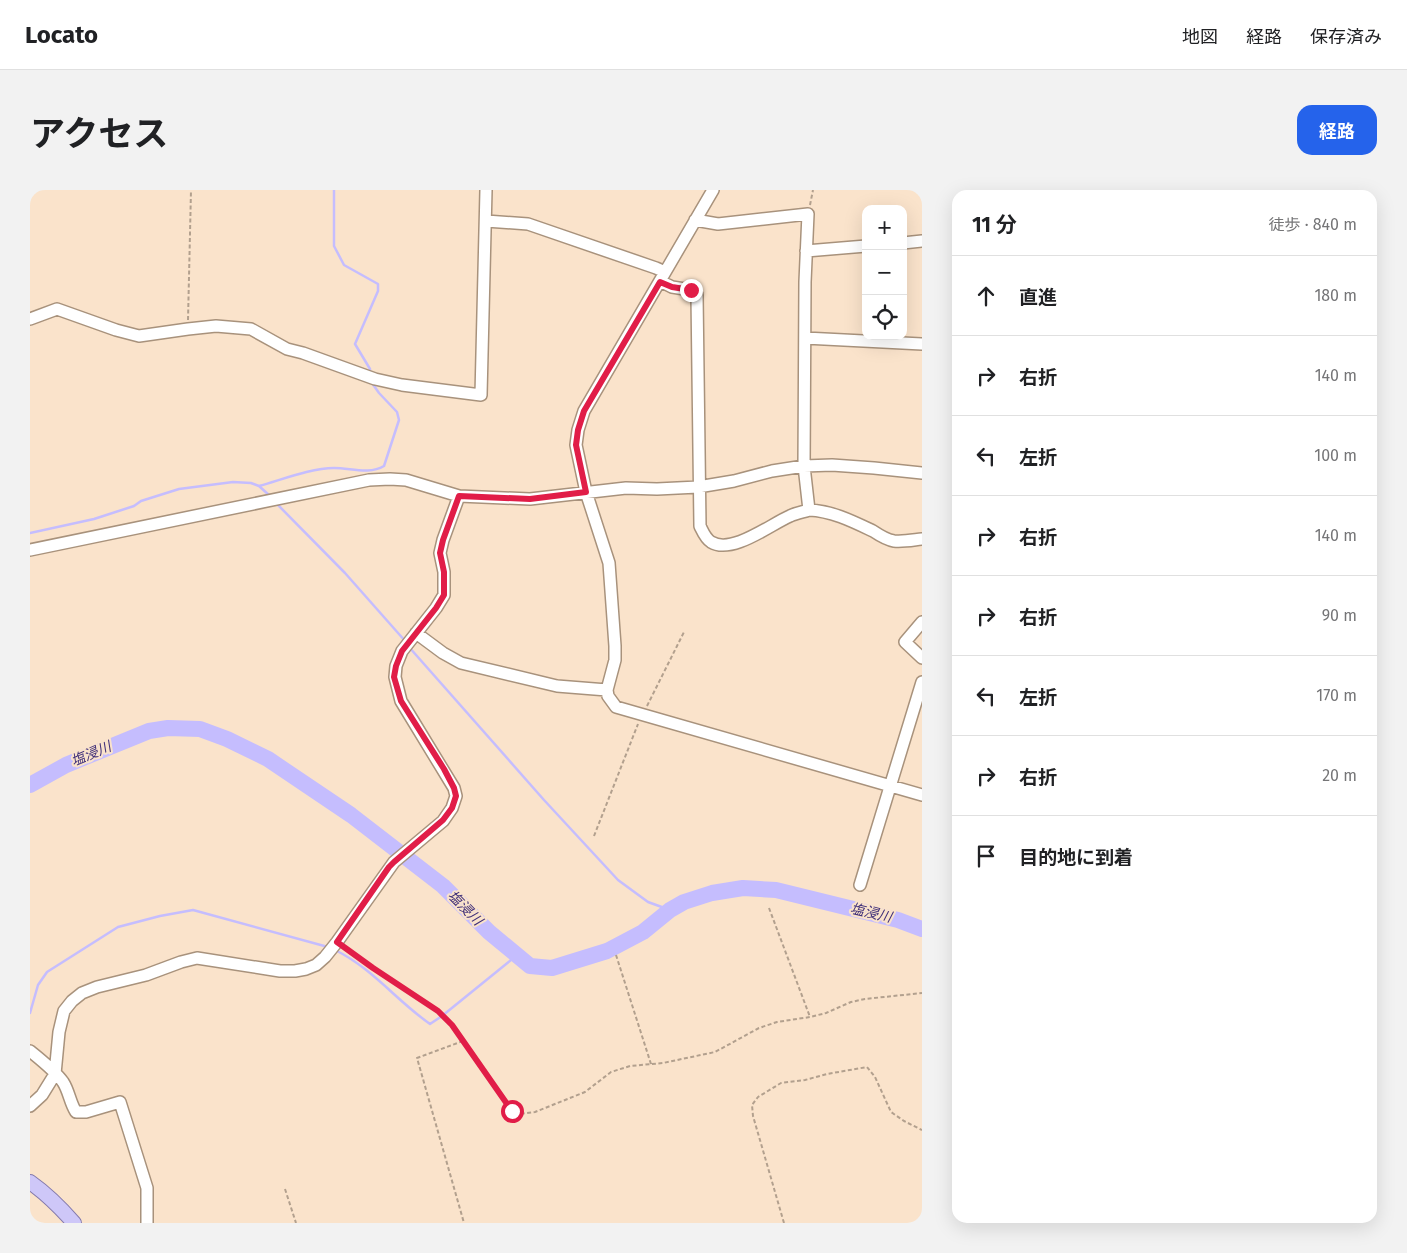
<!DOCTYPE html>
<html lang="ja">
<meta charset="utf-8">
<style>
:root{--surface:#fff;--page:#f2f2f2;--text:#202124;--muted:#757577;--line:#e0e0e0;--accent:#2563eb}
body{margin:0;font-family:"Fira Sans","Noto Sans JP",sans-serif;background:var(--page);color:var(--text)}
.controls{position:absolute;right:15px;top:15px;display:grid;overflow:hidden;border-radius:10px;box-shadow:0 5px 20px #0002}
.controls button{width:45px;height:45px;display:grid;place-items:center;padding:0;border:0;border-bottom:1px solid var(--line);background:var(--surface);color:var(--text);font:25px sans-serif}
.stop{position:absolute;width:15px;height:15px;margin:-11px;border:4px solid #e11d48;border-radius:50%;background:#fff}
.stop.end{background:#e11d48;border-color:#fff;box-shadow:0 1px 5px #0008}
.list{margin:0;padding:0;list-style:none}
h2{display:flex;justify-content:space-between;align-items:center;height:65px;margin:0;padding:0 20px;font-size:21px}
h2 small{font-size:16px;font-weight:400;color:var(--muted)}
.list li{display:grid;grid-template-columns:32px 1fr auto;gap:15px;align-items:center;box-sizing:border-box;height:80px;padding:0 20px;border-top:1px solid var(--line)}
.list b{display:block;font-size:19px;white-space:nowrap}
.list em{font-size:16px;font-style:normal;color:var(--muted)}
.icon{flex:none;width:28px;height:28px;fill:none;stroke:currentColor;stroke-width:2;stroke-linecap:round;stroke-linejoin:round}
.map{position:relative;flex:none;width:892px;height:1033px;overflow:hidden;border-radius:15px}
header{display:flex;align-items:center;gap:30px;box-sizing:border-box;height:70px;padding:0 25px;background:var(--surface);border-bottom:1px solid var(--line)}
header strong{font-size:24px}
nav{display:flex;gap:28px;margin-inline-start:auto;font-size:18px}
.intro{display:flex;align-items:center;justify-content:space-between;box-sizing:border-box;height:120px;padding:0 30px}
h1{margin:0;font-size:35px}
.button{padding:12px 22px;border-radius:15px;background:var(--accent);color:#fff;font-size:18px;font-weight:700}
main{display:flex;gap:30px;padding:0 30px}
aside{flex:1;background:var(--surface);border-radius:15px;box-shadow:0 5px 20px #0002}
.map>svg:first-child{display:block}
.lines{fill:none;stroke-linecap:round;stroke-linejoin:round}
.stream{stroke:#c5bdfe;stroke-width:2.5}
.river{stroke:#c5bdfe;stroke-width:16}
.minor-casing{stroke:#a8927c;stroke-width:14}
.major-casing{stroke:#847aab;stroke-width:16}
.path{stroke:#b2a08e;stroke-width:2;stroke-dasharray:4 2.5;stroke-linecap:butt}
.minor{stroke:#fff;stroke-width:11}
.major{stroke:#cec7f8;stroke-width:14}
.route{stroke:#e11d48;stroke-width:6}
.labels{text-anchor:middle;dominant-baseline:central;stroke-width:4;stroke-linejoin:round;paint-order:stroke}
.water-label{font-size:14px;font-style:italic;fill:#40307a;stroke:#fae3cb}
</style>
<header>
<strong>Locato</strong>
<nav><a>地図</a><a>経路</a><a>保存済み</a></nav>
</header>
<div class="intro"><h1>アクセス</h1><a class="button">経路</a></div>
<main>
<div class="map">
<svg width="892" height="1033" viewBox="0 0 892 1033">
<rect width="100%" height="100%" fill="#fae3cb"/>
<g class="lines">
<path class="stream" d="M304,0V56L314,75L348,94V101L325,154L340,179V183
M229,296C251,290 281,278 304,278C321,278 339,285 354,276L369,230L367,222L349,203L342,193
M247,314L315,383L376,452
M0,343L64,329L104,316L111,311L149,299L203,292L221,293L229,296L240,306
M379,457L514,610L588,690L618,712L640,720
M305,760C342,778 367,811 400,834L412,826L486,766
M0,823L8,795L17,782L88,737L130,726L163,720L298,757"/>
<path class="river" d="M0,595L36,575L119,541L138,538L170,539L197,549L238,569L321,625L413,696L459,742L500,776L522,778L577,761L613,742L640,720L654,712L682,703L713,698L746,700L868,730L892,739"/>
<defs>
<path id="minor" d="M683,0L554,221L548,240L546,255L556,302L579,373L585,456V470L577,500L578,506L586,517L892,605
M665,30L688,34L778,24L775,92L774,276L779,320C802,321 822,331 843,341C849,345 857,350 864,351C873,352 883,350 892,349
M456,31L498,34L626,78L635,82
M873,53L892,51
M776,61L836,56
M630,91L642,97L661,100L667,105L670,336C673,342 675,348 681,352C702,365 741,334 760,326C766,323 773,322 779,320
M0,129L27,119L86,140L109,146L158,139L186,136L221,139L257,159L273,163L345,189L372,195L451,205L456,0
M775,148L892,154
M0,360L339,290L360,289L376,290L429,306L500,309L596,298L627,299L668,297L704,291L742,281L774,276L802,275L844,278L892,283
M892,432L875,452L892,468
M386,443L413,463L431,473L527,496L577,500
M830,695L892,492
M0,861C10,869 26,882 33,892C39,901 40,913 46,922H56L90,912L117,998V1033
M0,916L12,905L25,884L29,842L34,821L42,811L52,803L67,797L116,785L151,772L167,768L250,781H265L276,779L286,775L295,767L307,752L364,672L413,631L422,618L426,606L424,598L371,511L365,487L366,476L372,461L406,418L414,405V382L410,363L413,350L429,306"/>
<path id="major" d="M0,992C17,1004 30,1017 44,1033"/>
</defs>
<use href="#minor" class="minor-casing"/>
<use href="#major" class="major-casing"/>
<path class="path" d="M780,15L783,0
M158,130L161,0
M617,516L654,442
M564,646L608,534
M739,718L780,827
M315,757L343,778L408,821L422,835L482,921L488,924L505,922L555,902L581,882L600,876L633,873L685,862L729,838L747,832L780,827L796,823L821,812L835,809L892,803
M586,765L621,874
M433,851L387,868L434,1033
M255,999L266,1033
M754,1033L723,926L722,915L728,907L751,893L775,890L797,884L837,877L845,887L861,922L874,931L892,940"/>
<use href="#minor" class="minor"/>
<use href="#major" class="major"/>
</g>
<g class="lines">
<path class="route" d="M482,921L422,835L408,821L343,778L307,752L359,677L364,672L413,630L422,618L426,606L424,598L414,579L371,511L364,487L366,476L372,461L406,418L414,405V382L410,363L413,350L429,306L500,309L556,302L546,255L548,240L554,221L630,92L642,97L661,100"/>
</g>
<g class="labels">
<g class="water-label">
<text transform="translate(61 564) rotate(-23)">塩浸川</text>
<text transform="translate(435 718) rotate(45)">塩浸川</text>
<text transform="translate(841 723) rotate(13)">塩浸川</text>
</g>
</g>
</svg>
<div class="controls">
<button>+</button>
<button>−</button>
<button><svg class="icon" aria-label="locate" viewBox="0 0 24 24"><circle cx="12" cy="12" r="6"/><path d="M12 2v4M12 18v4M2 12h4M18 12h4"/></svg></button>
</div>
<div class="stop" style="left:482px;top:921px"></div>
<div class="stop end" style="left:661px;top:100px"></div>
</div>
<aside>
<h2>11 分<small>徒歩 · 840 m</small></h2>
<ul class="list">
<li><svg class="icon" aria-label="ahead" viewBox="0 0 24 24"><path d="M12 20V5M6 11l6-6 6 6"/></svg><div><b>直進</b></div><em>180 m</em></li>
<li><svg class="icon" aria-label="right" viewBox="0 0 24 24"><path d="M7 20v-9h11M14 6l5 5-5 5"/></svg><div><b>右折</b></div><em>140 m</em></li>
<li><svg class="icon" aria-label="left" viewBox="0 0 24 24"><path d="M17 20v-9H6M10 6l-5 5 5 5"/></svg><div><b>左折</b></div><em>100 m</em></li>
<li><svg class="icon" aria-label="right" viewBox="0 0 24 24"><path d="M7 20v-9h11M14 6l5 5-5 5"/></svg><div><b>右折</b></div><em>140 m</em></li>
<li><svg class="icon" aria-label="right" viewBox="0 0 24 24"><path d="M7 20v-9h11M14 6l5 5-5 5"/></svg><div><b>右折</b></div><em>90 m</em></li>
<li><svg class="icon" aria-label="left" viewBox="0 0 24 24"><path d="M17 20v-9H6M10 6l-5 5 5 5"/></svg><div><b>左折</b></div><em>170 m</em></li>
<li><svg class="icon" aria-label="right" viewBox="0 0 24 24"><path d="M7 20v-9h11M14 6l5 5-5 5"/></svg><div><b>右折</b></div><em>20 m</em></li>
<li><svg class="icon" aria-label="arrive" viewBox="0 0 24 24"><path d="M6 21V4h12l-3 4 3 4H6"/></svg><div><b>目的地に到着</b></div></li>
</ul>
</aside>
</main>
